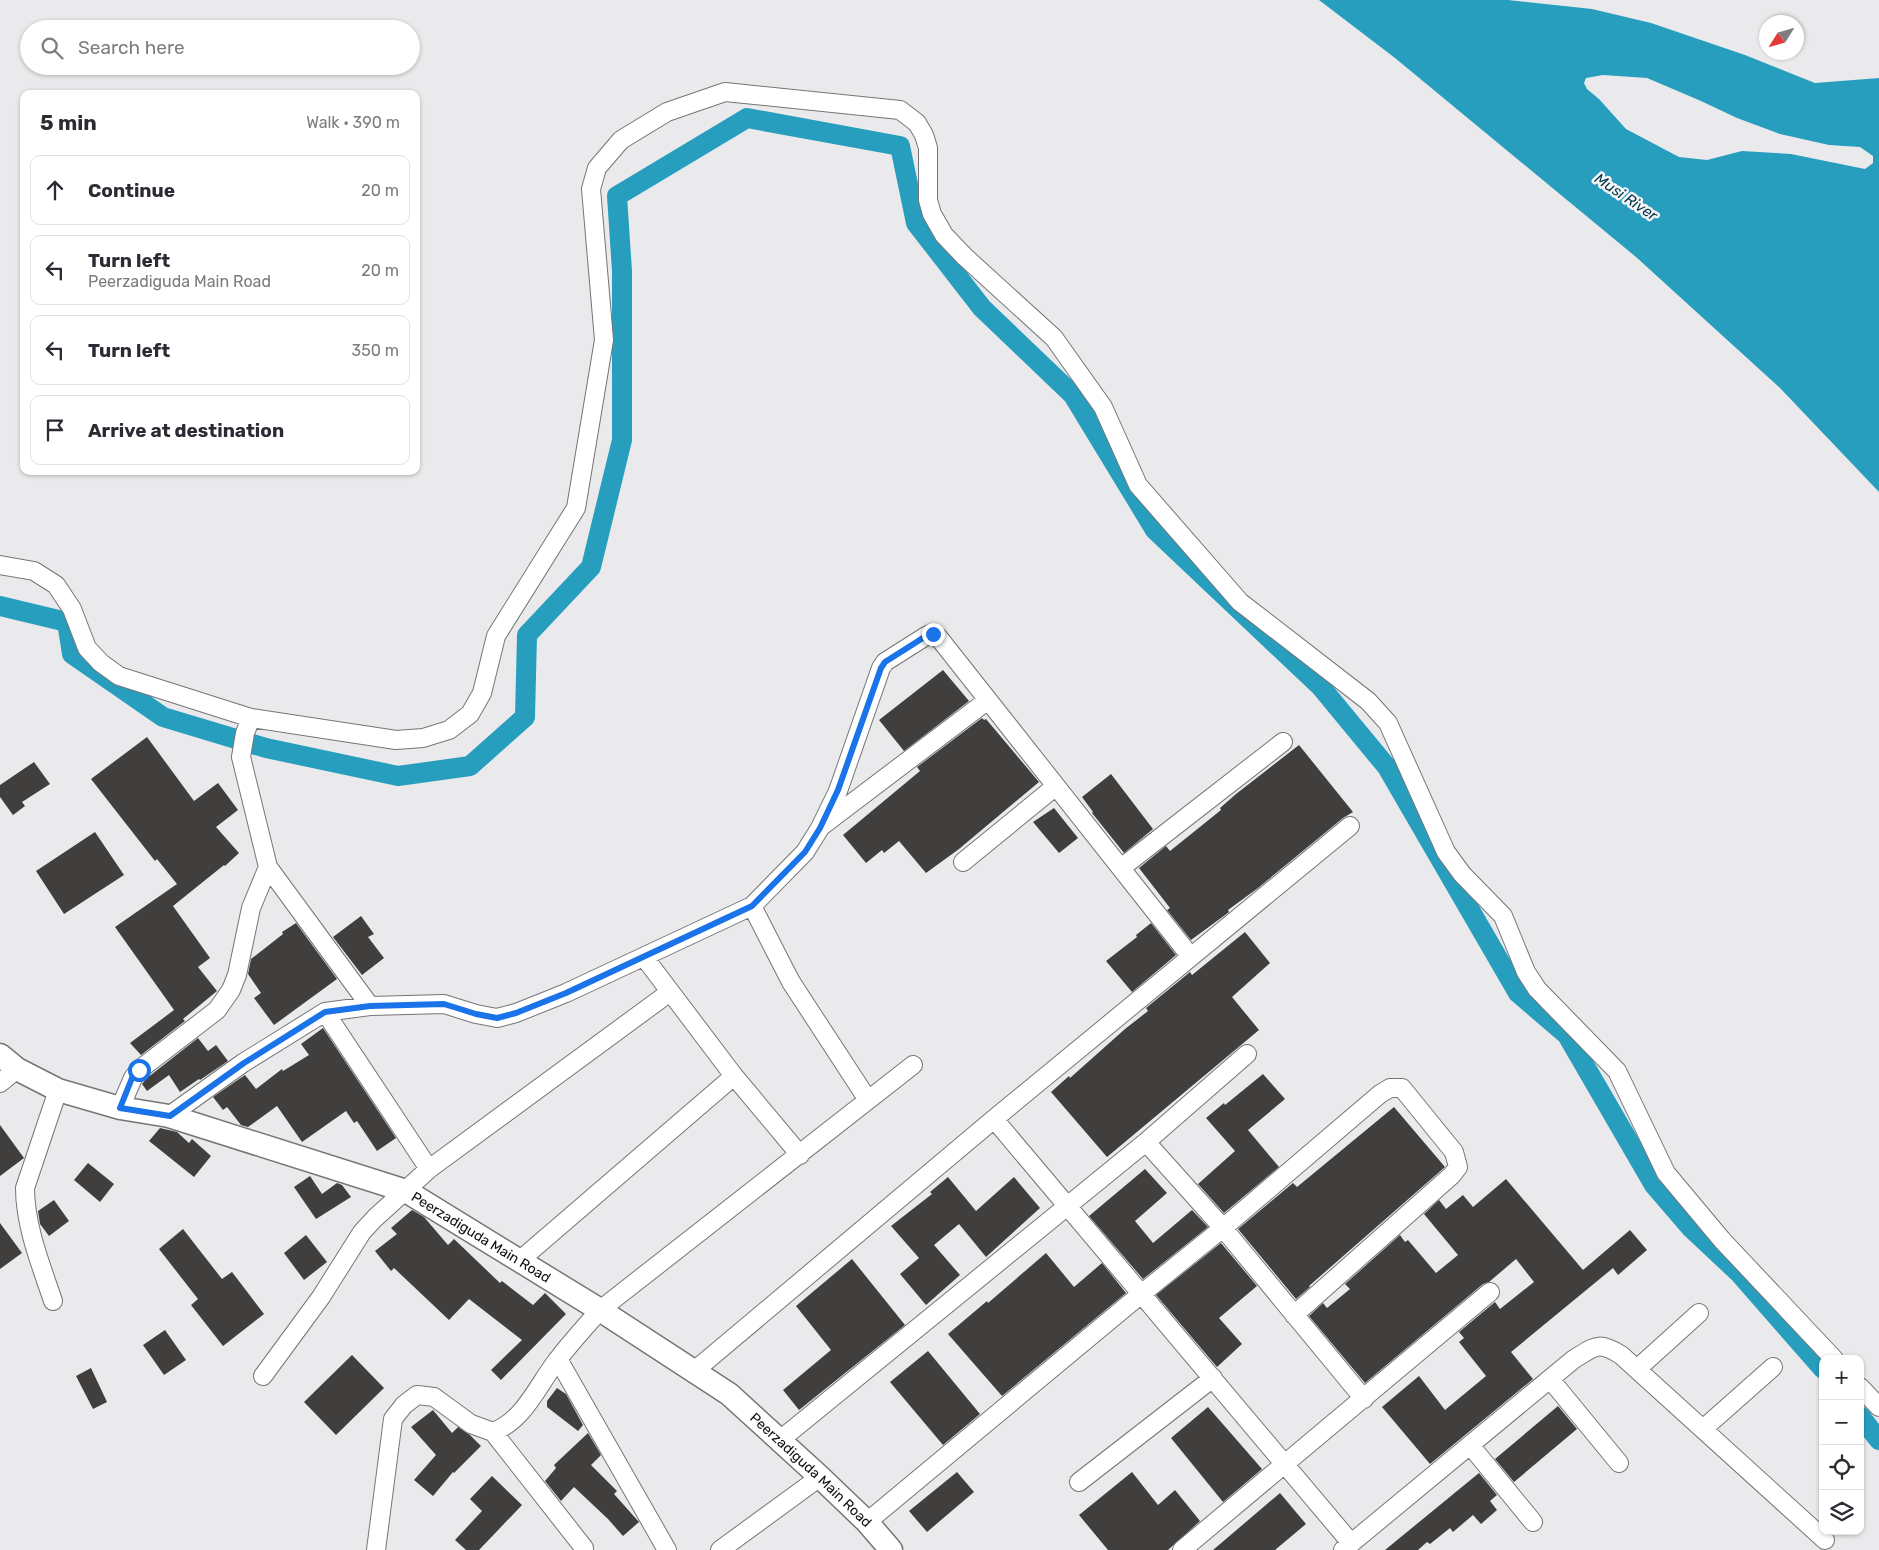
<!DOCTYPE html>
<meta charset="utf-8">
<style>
:root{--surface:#fff;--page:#f7f7f7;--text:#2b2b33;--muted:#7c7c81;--line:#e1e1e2}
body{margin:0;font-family:Rubik,sans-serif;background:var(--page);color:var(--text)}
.controls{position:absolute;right:15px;bottom:15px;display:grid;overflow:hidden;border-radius:10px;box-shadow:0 1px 4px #0004}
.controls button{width:45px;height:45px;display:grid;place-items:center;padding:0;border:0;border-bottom:1px solid var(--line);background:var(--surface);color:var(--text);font:25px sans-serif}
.compass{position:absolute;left:1759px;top:15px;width:45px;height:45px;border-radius:50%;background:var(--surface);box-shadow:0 1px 4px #0004;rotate:233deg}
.stop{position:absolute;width:15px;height:15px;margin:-11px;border:4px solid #1a73e8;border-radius:50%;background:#fff}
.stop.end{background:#1a73e8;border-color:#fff;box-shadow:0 1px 5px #0008}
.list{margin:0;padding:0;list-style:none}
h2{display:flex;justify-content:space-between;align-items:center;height:65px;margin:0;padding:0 20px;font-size:21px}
h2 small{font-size:16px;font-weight:400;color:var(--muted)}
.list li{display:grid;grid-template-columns:32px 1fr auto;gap:15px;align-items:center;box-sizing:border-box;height:70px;margin:0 10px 10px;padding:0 10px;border:1px solid var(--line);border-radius:10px}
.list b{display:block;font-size:19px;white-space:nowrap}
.list p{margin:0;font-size:16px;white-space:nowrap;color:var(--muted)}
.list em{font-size:16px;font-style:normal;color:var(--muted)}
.icon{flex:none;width:28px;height:28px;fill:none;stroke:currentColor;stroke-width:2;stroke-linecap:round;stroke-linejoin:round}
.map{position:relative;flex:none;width:1879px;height:1550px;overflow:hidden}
.search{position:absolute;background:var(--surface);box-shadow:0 1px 4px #0004;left:20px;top:20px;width:400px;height:55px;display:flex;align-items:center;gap:12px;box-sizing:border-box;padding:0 18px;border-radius:28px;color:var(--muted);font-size:19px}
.panel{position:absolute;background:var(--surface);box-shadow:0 1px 4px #0004;left:20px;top:90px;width:400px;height:385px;border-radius:10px}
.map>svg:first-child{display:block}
.water{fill:#289ebe;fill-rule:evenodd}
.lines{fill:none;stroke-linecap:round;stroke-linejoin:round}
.canal{stroke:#289ebe;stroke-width:20}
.building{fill:#403f3e}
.minor-casing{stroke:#757577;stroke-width:20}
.tertiary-casing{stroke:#757577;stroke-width:25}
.minor{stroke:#fff;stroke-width:18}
.tertiary{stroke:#fff;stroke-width:22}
.route{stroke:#1a73e8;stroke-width:6}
.labels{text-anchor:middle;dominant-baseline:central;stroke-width:5;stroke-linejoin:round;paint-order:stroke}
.street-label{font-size:14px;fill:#111;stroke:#f7f7f9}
.water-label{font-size:15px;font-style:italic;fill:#073a48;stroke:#f7f7f9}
</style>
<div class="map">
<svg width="1879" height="1550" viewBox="0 0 1879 1550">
<rect width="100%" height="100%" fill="#eaeaec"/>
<path class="water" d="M1319,0H1508L1592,9L1651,23L1745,55L1815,83L1879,78V492L1780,388L1636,257L1395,58ZM1603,75L1647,78L1701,101L1737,118L1780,134L1829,145L1860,147L1873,156V163L1865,169L1791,154L1742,151L1707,160L1679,157L1626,129L1599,99L1587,89L1584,83L1586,78Z"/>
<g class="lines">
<path class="canal" d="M0,606L67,622L72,654L163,717L266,748L398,776L470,766L525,717L527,635L591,567L622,440V271L617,196L747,118L900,146L916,223L982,308L1073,395L1155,530L1320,686L1387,767L1518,993L1567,1035L1654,1185L1691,1228L1739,1273L1823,1369
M1860,1416L1879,1440"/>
</g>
<path class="building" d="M943,670L969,701L904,751L879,720Z
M982,718L984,720L986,719L1039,782L959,849L926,873L899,841L884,853L882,850L866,863L843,835L920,771L917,767Z
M147,737L194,801L218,783L238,810L216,827L239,853L225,866L224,865L173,906L210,958L198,967L217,991L183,1019L185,1021L141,1055L130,1043L174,1010L115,927L177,884L157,859L155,861L91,779Z
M1299,745L1353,812L1343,818L1258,888L1228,910L1229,912L1221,918L1191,940L1167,910L1170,908L1139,868L1166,846L1170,851L1221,810L1220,808L1236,794Z
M34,762L50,784L22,802L25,806L13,815L0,797V785Z
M1111,774L1153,829L1124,853L1092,813L1093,812L1082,797Z
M1054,808L1078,838L1059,853L1033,822Z
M95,832L124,875L64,914L36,871Z
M361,916L374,934L368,937L384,958L362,975L333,937Z
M296,923L337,979L274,1025L254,998L261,993L248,974L251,959L283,934L282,932Z
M1151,923L1176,955L1132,992L1106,961L1137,937L1136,935Z
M1245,932L1270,963L1232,997L1259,1030L1107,1157L1051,1092L1069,1076L1070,1078L1125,1029L1148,1011L1146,1008L1190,972L1192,975Z
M323,1028L396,1138L377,1151L357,1121L354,1123L346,1111L302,1142L277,1106L248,1127L241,1125L227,1107L223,1110L213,1097L245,1075L256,1089L282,1069L283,1071L309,1055L301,1044Z
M198,1038L208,1051L216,1045L228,1061L200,1080L199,1079L180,1092L169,1075L147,1091L142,1084L147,1078Z
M1263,1074L1285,1099L1248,1130L1279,1167L1224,1213L1198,1184L1235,1151L1206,1118L1224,1103L1225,1105Z
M1394,1107L1445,1167L1309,1286L1310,1287L1296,1299L1238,1229L1293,1183L1297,1187Z
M0,1125L24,1158L0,1176Z
M160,1128L177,1132L189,1143L192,1139L211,1156L194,1177L149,1141Z
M88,1163L114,1184L100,1202L74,1180Z
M1145,1169L1167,1193L1135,1221L1153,1243L1192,1210L1208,1227L1143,1279L1089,1216Z
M310,1176L322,1194L337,1183L342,1185L351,1197L316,1219L294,1187Z
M948,1177L976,1211L1014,1177L1040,1208L986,1257L959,1224L934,1245L960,1275L926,1305L900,1274L919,1258L891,1226L932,1194L930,1192Z
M1506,1179L1583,1270L1630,1230L1647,1250L1618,1275L1613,1268L1511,1352L1533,1379L1430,1464L1382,1407L1419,1376L1445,1410L1486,1376L1459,1342L1464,1338L1459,1332L1495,1302L1500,1309L1534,1282L1516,1259L1489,1282L1483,1284L1365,1383L1309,1316L1323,1303L1327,1308L1350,1289L1345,1284L1400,1235L1405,1242L1408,1240L1436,1273L1458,1255L1424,1214L1439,1200L1446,1209L1463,1195L1473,1207Z
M54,1200L69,1221L49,1236L40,1224L38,1211Z
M412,1210L424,1217L448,1245L454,1239L500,1283L502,1281L533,1305L545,1293L566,1314L501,1380L491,1370L522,1340L469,1299L449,1320L394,1268L391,1271L375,1251L397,1234L391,1228Z
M0,1223L22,1253L0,1269Z
M183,1229L222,1279L232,1272L264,1314L223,1346L191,1305L198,1299L159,1249Z
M306,1235L327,1262L304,1280L284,1253Z
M1221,1243L1257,1286L1219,1318L1242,1344L1217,1367L1156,1295Z
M1046,1253L1074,1287L1102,1263L1126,1293L1002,1396L948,1334L987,1301L988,1303Z
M852,1259L905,1325L799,1410L783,1390L831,1350L796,1306Z
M165,1330L186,1360L164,1375L143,1345Z
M928,1351L980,1414L943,1445L890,1382Z
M352,1355L384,1388L336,1435L304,1402Z
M91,1368L107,1402L93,1409L76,1376Z
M557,1388L566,1394L583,1425L578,1431L547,1407V1401Z
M1558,1406L1577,1429L1514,1482L1495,1459Z
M1208,1407L1262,1469L1223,1502L1171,1438Z
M433,1410L452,1433L458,1427L470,1435L481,1446L454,1473L453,1472L433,1496L414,1480L436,1455L411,1427Z
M588,1433L601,1455L591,1465L617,1491L614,1494L639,1522L623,1536L608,1519L574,1487L561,1501L545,1481L556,1468L554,1465Z
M957,1472L974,1492L927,1532L909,1511Z
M1132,1472L1158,1505L1175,1490L1200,1521L1168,1550H1108L1079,1515Z
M1479,1473L1497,1495L1490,1501L1497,1510L1481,1524L1473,1515L1453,1532L1450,1528L1430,1544L1427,1542L1418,1550H1385Z
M492,1476L522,1505L479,1550H466L455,1540L482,1511L470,1499Z
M1280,1493L1306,1524L1275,1550H1213Z"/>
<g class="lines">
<defs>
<path id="minor" d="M0,565L34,571L56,585L72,609L87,648L101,663L119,676L251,718L396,740L423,738L449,730L470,714L482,693L496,636L576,508L604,340L591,189L597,168L621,140L667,112L725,92L900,110L917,123L924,135L928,148V200L932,214L944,235L964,256L1054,338L1103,407L1138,485L1240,602L1368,701L1388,723L1446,852L1462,874L1503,916L1526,972L1537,989L1617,1071L1666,1173L1722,1240L1834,1359
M251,718L245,733L241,757L268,867L370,1006
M823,825L988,700
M963,862L1056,786
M1121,868L1283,742
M752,906L791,982L868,1100
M644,957L734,1076L800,1155
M325,1012L429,1169
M0,1083L17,1069
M120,1108L133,1078L139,1070L217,1010L231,990L237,975L251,908L268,867
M169,1116L243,1063L325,1012L370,1006L444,1004L476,1014L497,1018L516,1013L566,993L752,906L805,852L820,828L838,791L881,668L885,662L926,636L933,633L939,638L1191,957
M994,1119L1351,1543
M1146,1142L1223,1228L1364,1399
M519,1261L734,1076
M53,1301C41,1265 25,1226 25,1188L58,1090
M558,1359L667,1550
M1637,1369L1699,1313
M693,1372L994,1119L1350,826
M263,1376L321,1297L362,1232L375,1218L429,1169L670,992
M1550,1379L1619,1463
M1860,1387L1879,1407
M1703,1429L1773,1367
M493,1432L584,1548
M780,1440L1146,1142L1247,1054
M1470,1445L1533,1522
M1079,1482L1213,1378
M867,1522L1140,1295L1223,1228L1380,1094L1390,1088H1402L1454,1152L1458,1167L1452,1175L1294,1315
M376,1550L393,1419L404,1405L417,1395L434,1397L471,1424L493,1432C525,1420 538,1384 559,1358C572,1341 586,1326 600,1310L913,1065
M720,1550L820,1477
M1182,1550L1490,1292
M1343,1550L1574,1359C1596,1346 1598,1341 1621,1355L1825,1540"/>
<g id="tertiary">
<path id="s1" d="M0,1055L17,1069L58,1090L120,1108L169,1116L406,1191L600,1310L729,1394L820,1477L867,1522L891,1550"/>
</g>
</defs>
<use href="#minor" class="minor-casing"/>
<use href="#tertiary" class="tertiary-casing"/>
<use href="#minor" class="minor"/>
<use href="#tertiary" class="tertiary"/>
</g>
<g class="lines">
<path class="route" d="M139,1070L132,1078L120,1108L170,1116L244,1063L325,1012L370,1006L444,1004L476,1014L497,1018L516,1013L566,993L752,906L805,852L820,828L838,790L881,668L885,662L926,636L933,634"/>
</g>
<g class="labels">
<g class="street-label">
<text stroke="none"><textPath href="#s1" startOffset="519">Peerzadiguda Main Road</textPath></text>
<text stroke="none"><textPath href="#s1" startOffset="924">Peerzadiguda Main Road</textPath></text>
</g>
<g class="water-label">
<text transform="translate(1626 197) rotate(34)">Musi River</text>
</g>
</g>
</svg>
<div class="controls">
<button>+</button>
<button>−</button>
<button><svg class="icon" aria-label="locate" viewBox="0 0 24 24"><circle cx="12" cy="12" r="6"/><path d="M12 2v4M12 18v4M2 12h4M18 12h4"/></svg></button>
<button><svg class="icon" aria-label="layers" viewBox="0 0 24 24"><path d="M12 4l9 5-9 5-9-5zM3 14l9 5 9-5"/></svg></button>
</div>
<svg class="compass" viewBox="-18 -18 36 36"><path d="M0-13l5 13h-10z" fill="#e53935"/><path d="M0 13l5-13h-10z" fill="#7c7c81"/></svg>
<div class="stop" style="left:139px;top:1070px"></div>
<div class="stop end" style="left:933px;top:634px"></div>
<div class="search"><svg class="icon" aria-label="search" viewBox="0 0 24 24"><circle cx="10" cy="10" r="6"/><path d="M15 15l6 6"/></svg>Search here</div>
<section class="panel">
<h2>5 min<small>Walk · 390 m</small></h2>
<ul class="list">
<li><svg class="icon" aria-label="ahead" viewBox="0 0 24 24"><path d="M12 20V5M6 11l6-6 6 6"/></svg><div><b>Continue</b></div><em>20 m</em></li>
<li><svg class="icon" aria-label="left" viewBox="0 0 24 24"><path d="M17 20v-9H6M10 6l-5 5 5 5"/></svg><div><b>Turn left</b><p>Peerzadiguda Main Road</p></div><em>20 m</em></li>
<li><svg class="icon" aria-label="left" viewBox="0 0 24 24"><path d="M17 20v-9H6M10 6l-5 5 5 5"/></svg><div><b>Turn left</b></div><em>350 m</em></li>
<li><svg class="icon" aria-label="arrive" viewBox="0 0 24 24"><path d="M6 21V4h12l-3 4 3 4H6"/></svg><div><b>Arrive at destination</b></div></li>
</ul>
</section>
</div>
